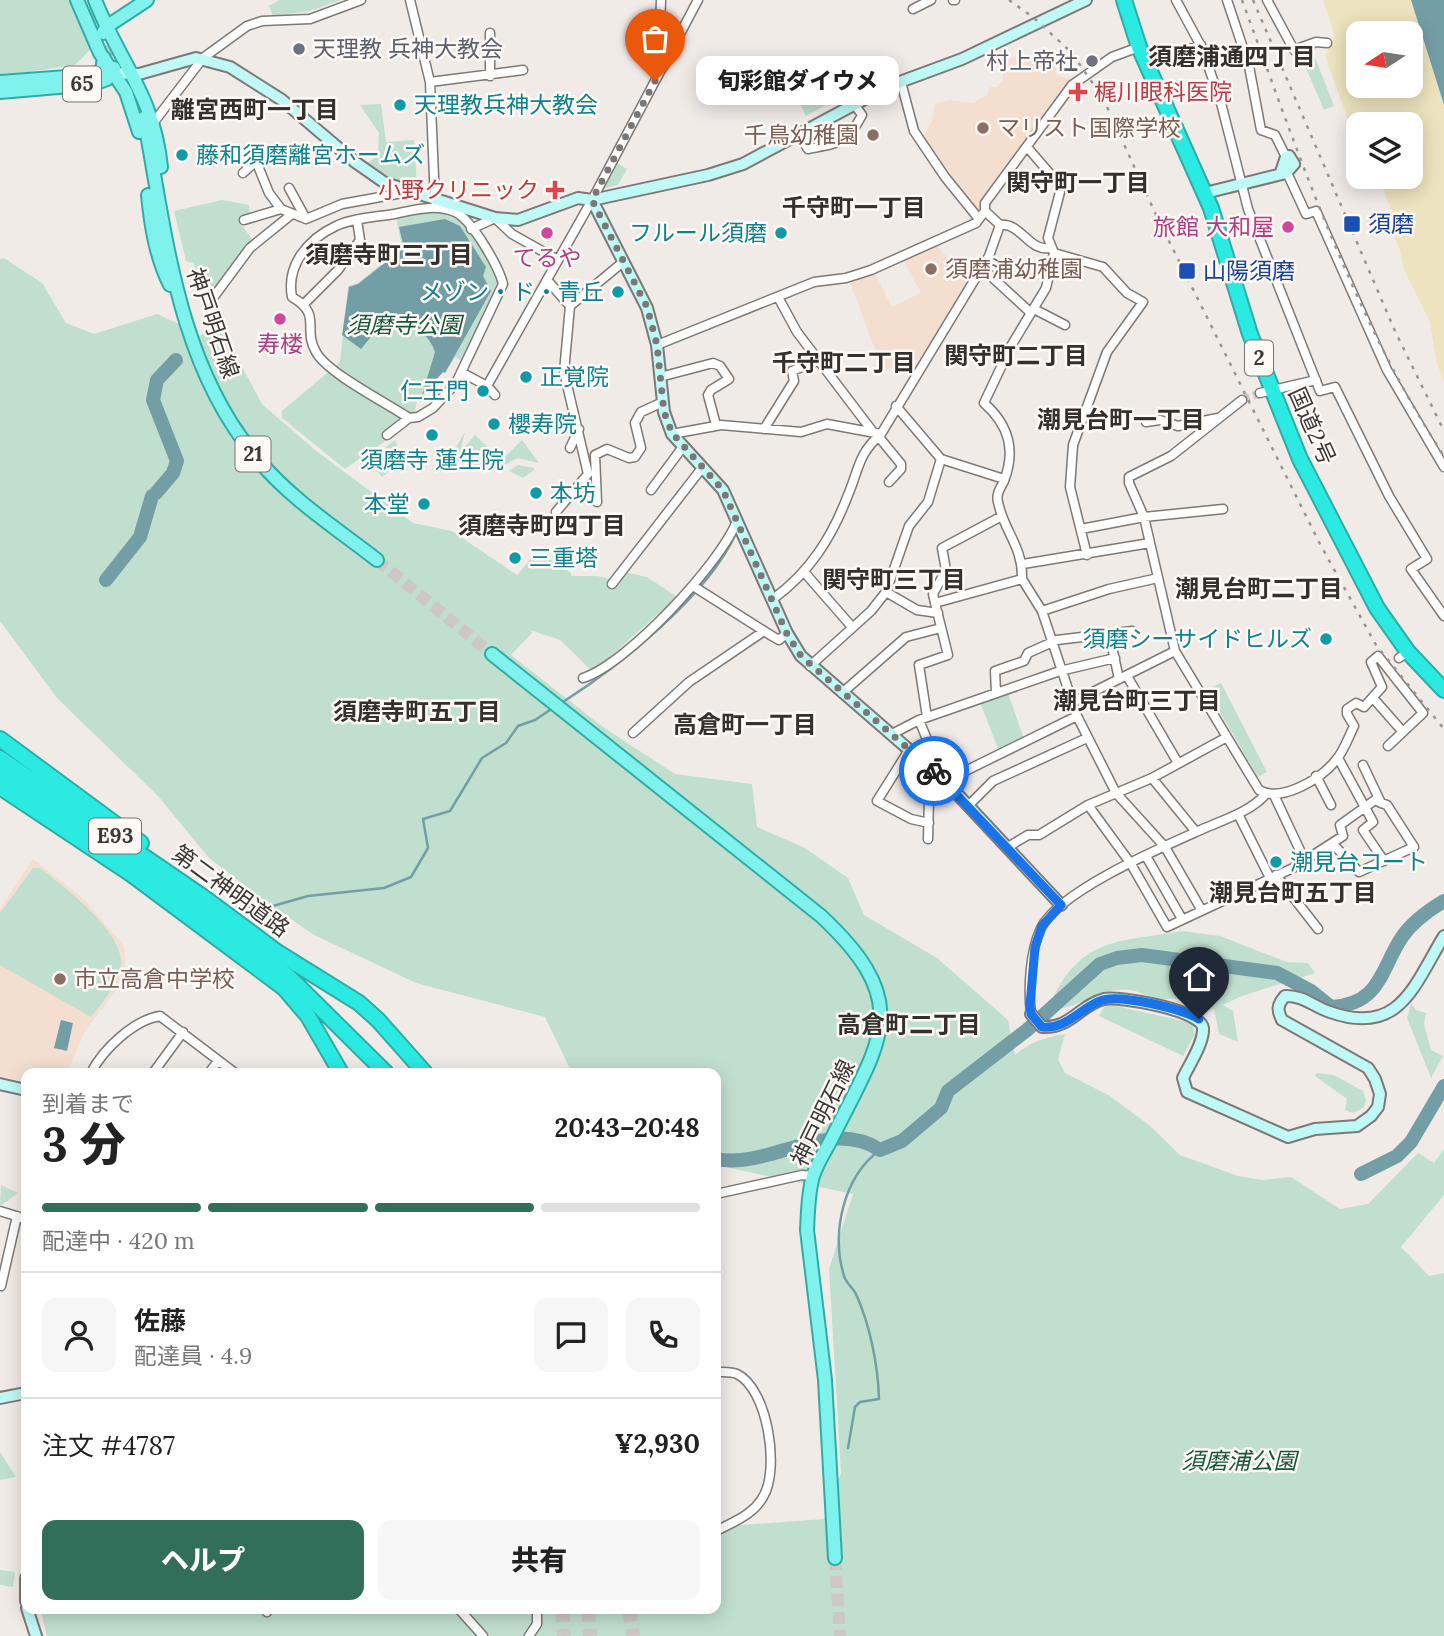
<!DOCTYPE html>
<html lang="ja">
<meta charset="utf-8">
<style>
body{margin:0;font-family:Lora,"Noto Sans JP",serif;background:#f6f6f6;color:#222;height:100vh;display:flex;flex-direction:column;font-size:26px;white-space:nowrap}
*{box-sizing:border-box;margin:0}
p{font-size:23px;color:#767676}
.icon{flex:none;width:38px;height:38px;fill:none;stroke:currentColor;stroke-width:2;stroke-linecap:round;stroke-linejoin:round}
.map{position:relative;flex:1;overflow:hidden}
.sheet{position:absolute;left:21px;top:1068px;width:700px;height:546px;display:flex;flex-direction:column;background:#fff;border-radius:14px;box-shadow:0 4px 18px #0003}
.sheet>*{flex:none}
.needle{width:46px;rotate:258deg}
.tools{position:absolute;left:1346px;top:21px;display:grid;gap:14px}
.tools a{display:grid;place-items:center;width:77px;height:77px;border-radius:14px;background:#fff;box-shadow:0 4px 18px #0003;font-size:35px}
.pin{position:absolute;display:grid;place-items:center;width:60px;height:60px;color:#fff;margin:-72px -30px;border-radius:50% 50% 50% 0;rotate:-45deg;box-shadow:0 0 7px #0007}
.pin .icon{rotate:45deg}
.courier{position:absolute;display:grid;place-items:center;width:70px;height:70px;margin:-35px;border:5px solid #1a73e8;border-radius:50%;background:#fff;color:#222;box-shadow:0 2px 9px #0007}
.bubble{position:absolute;height:49px;border-radius:14px;background:#fff;box-shadow:0 4px 18px #0003;font-size:23px;font-weight:800;line-height:49px;text-align:center}
.head em{font-style:normal;font-weight:800}
.head div{display:flex;flex-direction:column-reverse}
.head{display:flex;align-items:center;justify-content:space-between;height:119px;padding:0 21px}
h1{font-size:46px;font-weight:800;line-height:52px}
.bar{display:grid;grid-template-columns:repeat(4,1fr);gap:10px 7px;align-content:center;height:84px;padding:0 21px}
.bar i{height:9px;border-radius:5px;background:#e0e0e0}
.bar .selected{background:#316f5b}
.bar p{grid-column:span 4}
.line{display:flex;align-items:center;gap:18px;padding:0 21px;border-top:2px solid #e0e0e0}
.line div{flex:1}
.round{display:grid;place-items:center;flex:none;width:74px;height:74px;border-radius:14px;background:#f6f6f6}
.cta{display:flex;gap:14px;margin-top:auto;padding:14px 21px}
.cta a{flex:1;height:80px;border-radius:14px;background:#316f5b;color:#fff;font-size:28px;font-weight:800;line-height:80px;text-align:center}
.cta a+a{background:#f6f6f6;color:#222}
.map>svg:first-child{display:block}
</style>
<div class="map">
<svg width="1444" height="1636" viewBox="0 0 1444 1636">
<rect width="100%" height="100%" fill="#f1ebe8"/>
<!-- education -->
<path fill="#f4ded0" d="M1003 57 1056 59V75L1072 79 977 214 946 176 923 138 933 118 935 104 949 100 973 103 987 95 990 87H997L1003 80Z
M937 245 968 286 922 358 883 371 849 280 874 271 892 307 921 293 902 258Z
M33 859 85 900 124 946 125 968 116 990 85 1031 67 1073H26V1081L0 1076V909Z"/>
<!-- green -->
<path fill="#c1dfcf" d="M0 0H72L91 49 75 65 0 76Z
M279 0H341L310 11 273 16 269 6Z
M1311 47 1334 106 1324 110 1299 52Z
M818 85 828 104 806 116 796 96Z
M381 104 386 142 414 140 417 186 390 179 368 163 378 155 379 133 360 105Z
M613 161 627 169 618 185 598 190Z
M222 200 249 205 250 217 239 221 252 239 208 298 193 263 186 261 174 211Z
M436 210 464 223 496 270 499 285 462 361 455 357 445 373 443 372 416 404 414 421 345 469 282 418V411L340 362 348 286 358 283 402 247 396 216Z
M4 258 42 283 66 323 94 334 157 314 179 324 186 342 220 326 262 404 315 450 413 523 452 531 517 575 537 551 571 573V576H597L616 580 623 572 647 577 677 597 593 672 560 640 530 630 532 633 511 655 603 727 675 774 752 784 757 827 805 848 848 878 864 915 937 958 1008 1020 1015 1055C1030 1042 1046 1037 1065 1034L1058 1059 1065 1073 1110 1096 1149 1125 1180 1155 1238 1176 1262 1180 1291 1177 1340 1209 1368 1204 1418 1153 1434 1163 1444 1149V1195L1401 1247 1429 1276 1444 1273V1636H47L40 1608H716V1521L741 1525 824 1519 841 1473 829 1269 853 1194 716 1165V1073H572L545 1017 416 983 314 935 266 902 209 858 158 796 57 698 0 621V259Z
M465 432 460 451 462 460 456 462 450 457Z
M475 435 497 456 486 467 484 464 473 467 464 457V448Z
M395 440 402 461 382 477 369 461Z
M522 440 539 463 517 458 505 465 502 460Z
M518 465 534 468V470L523 478 509 471Z
M1221 683 1267 772 1258 777 1207 690Z
M1008 693 1024 739 999 751 980 702Z
M33 868H40C64 887 131 936 120 971 115 989 102 1003 91 1017L0 965V913Z
M1182 931 1220 936 1287 962 1308 963 1315 973 1242 996 1223 1005 1233 1011 1238 1042 1219 1034 1214 1009C1199 1013 1193 1001 1179 999 1171 998 1164 1000 1157 999 1148 997 1139 991 1130 990 1102 987 1084 1006 1057 1009L1052 1000C1082 936 1121 942 1182 931Z
M1411 1003 1416 1010 1426 1013 1424 1024 1431 1050 1443 1056 1431 1078 1407 1018Z
M1111 1005 1192 1023 1195 1034 1183 1056 1099 1016 1104 1007Z
M1317 1073 1334 1075 1363 1091 1366 1101 1363 1108 1353 1113 1345 1110 1347 1099 1315 1076Z
M1 1185 18 1193 2 1205 0 1204Z
M0 1452 16 1477 0 1480Z
M0 1570 15 1572 13 1587 0 1585Z"/>
<!-- sand -->
<path fill="#ede3be" fill-rule="evenodd" d="M1323 0H1411L1444 105V382L1436 360 1430 322 1403 268 1400 250 1387 217 1393 214 1378 177H1410V124H1358V137L1353 133 1325 56 1335 36ZM1358 33H1410V86H1358Z"/>
<!-- water -->
<path fill="#749ea6" d="M1411 0H1444V105Z
M445 219 460 226 486 267 483 276 491 291 445 373 443 372 422 395 435 352C431 336 405 313 389 315L361 349 342 335 349 287 358 284 404 248 399 227Z
M61 1020 73 1023 67 1051 54 1048Z"/>
<g fill="none" stroke-linecap="round" stroke-linejoin="round">
<!-- stream -->
<path stroke="#749ea6" stroke-width="2.5" d="M563 702C619 666 709 595 736 533
M237 906 266 908 308 896 384 888 411 877 428 848 423 819 450 811 482 758 506 743 518 726 535 720 550 710
M848 1448 855 1407 860 1402 879 1399C878 1365 870 1325 856 1294 853 1288 846 1283 844 1276 831 1233 843 1177 880 1150"/>
<!-- river -->
<path stroke="#749ea6" stroke-width="14" d="M156 493 173 473 177 461 153 400 157 380 176 360
M106 580 140 537 152 496
M716 1159C770 1170 828 1116 880 1150L902 1141 941 1108 948 1091 1027 1030 1100 964 1117 958 1142 955 1277 973 1311 991 1331 1007C1381 1005 1381 968 1402 937 1412 922 1429 910 1444 901
M1361 1174 1397 1156 1411 1142 1444 1086"/>
<!-- street-tunnel -->
<path stroke="#cdc7c5" stroke-width="8" stroke-dasharray="8 4" stroke-linecap="butt" d="M1242 400 1260 393"/>
<!-- primary-tunnel -->
<path stroke="#cdc7c5" stroke-width="12" stroke-dasharray="12 6" stroke-linecap="butt" d="M90 13 144 118
M377 560 492 654
M835 1558 840 1636"/>
<!-- highway-tunnel -->
<path stroke="#cdc7c5" stroke-width="14" stroke-dasharray="14 7" stroke-linecap="butt" d="M562 1608 564 1636
M588 1608 590 1636
M629 1608 633 1636"/>
<!-- street casing -->
<g stroke="#7e7876" stroke-width="11">
<path id="street" d="M410 0 430 82 435 201
M661 0 659 52 664 66
M953 0H955
M1176 0 1202 48 1221 103 1248 209 1320 391 1335 387 1389 496 1427 559 1411 569 1444 616
M1227 0 1249 66 1261 130 1275 135 1286 157
M1267 0 1294 50 1316 42 1327 43
M913 9 931 0
M1147 65 1201 45
M490 76V33
M430 82 523 70
M901 82 914 131 945 177 979 219
M154 122 203 58 247 26 262 21 310 19 361 0
M799 135 808 149C839 143 847 144 862 115L854 104
M243 173 256 161 269 193 281 209
M1289 177 1306 214 1316 211 1387 370 1444 467
M289 188 306 219
M985 211 1000 225C1021 222 1028 252 1051 248
M244 220 281 209 306 219 342 204 408 192
M471 229 495 218 512 234 558 260
M1054 253 1103 267 1127 293 1143 302 1107 352 1073 445 1070 487 1087 555
M982 268 1031 313
M547 280 570 306 564 372 588 474 556 512
M778 297 797 332 873 432
M210 302 250 248 292 214
M304 304 338 270 360 240 357 220
M570 306 623 262
M1034 309 1065 325
M657 345 814 282 846 278 871 270 976 223 985 211V203L1072 85 1112 57 1139 47
M461 372 487 386 495 395
M660 377 713 363 720 366 729 379 711 390 708 395 716 425
M487 386 592 200 698 0
M1260 393 1316 380
M1242 400 1171 456 1129 477V483L1144 517 1175 651 1259 790C1281 803 1321 779 1336 760 1344 751 1349 736 1354 726L1347 714V709L1356 703 1364 707 1382 687 1371 662 1378 656 1423 713 1388 746
M896 406 941 459 1004 479
M1146 422 1160 420 1178 426 1218 418
M764 429 794 381 792 371 820 360
M672 434 721 425 801 432 827 424 881 434
M387 435 409 418 418 417 433 408 456 383 503 284C499 267 473 222 457 213 437 203 414 210 394 214 376 217 353 218 336 226 308 239 286 265 292 297 323 315 302 328 316 352 327 373 387 403 409 418
M878 436 901 464V469L889 482
M570 448 579 429
M651 490 682 448
M597 502 595 455 607 449 629 458 635 457 641 448 635 423 641 412 663 402
M1081 529 1144 517 1223 509
M1023 564 1150 543
M805 573 852 627
M1022 579C1023 546 1004 532 998 502 996 494 1000 489 1004 481 1016 450 1009 425 984 403L1011 346 1046 288 1054 253 1048 238 1060 192 1058 183 1027 147
M1022 579 1042 611 1077 716 1116 793 1165 847 1201 909
M612 584 702 468
M693 586 772 636 779 640 787 633
M886 592 917 610 938 613
M773 599C810 572 832 537 848 495 859 469 858 454 881 434L989 256 1000 225
M935 603 933 594 946 570 942 548 1002 516
M1042 611 1109 589 1158 578
M1109 633 1119 679
M1399 658 1408 652
M810 666 871 611 886 592 909 526 928 502 941 459
M1127 676 1178 763
M583 678C627 664 720 564 737 521
M842 693 906 637 941 628
M996 693 995 671 1024 661 1028 653 1057 640 1132 631
M1373 698 1403 732
M1071 703 1175 651
M927 717 919 665 948 655 935 603 1022 579
M919 720 943 778
M633 733 689 682 764 631
M892 734 919 720 1060 671 1115 658
M909 750 877 801 911 819 929 823
M1338 758 1373 822 1363 830 1384 861
M1316 776 1331 805
M1152 778 1196 832
M1274 795 1304 859
M969 805 993 781 1087 738
M1088 805 1131 864 1167 927 1293 868 1343 836 1340 825 1375 800 1381 803
M1238 814 1270 878
M928 839 929 799 945 781 1077 716
M1333 844 1359 872 1414 847 1387 805 1381 803 1363 765
M1008 847 1028 835H1039L1088 805 1152 778 1227 737
M1146 856 1182 919
M1276 875 1318 929
M1031 1014C1028 989 1030 951 1041 928 1060 890 1165 846 1205 828 1226 819 1251 811 1266 794
M91 1073C103 1049 134 1020 160 1016L235 1073
M153 1073 183 1032
M209 1073 218 1061
M716 1194 802 1175 813 1176
M0 1211 26 1219
M1 1286 17 1216
M716 1372C722 1372 731 1371 737 1374 768 1389 780 1470 763 1497 753 1515 733 1522 716 1531
M458 1608 483 1636
M267 1612 269 1608
M529 1636 537 1624V1608"/>
</g>
<!-- secondary casing -->
<g stroke="#7e7876" stroke-width="14">
<path id="secondary" d="M109 73 139 74 196 58 230 67 282 100 355 162 385 183 495 218 518 220 578 198 592 200 708 175 743 164 889 86 962 59 1086 0
M1205 193 1286 173 1294 164 1289 156 1286 157 1281 172
M592 200 647 308 657 345 664 412 672 434 723 490 787 633 801 656 945 781 1061 905
M1031 1014 1042 1027C1070 1029 1080 1005 1104 999 1121 996 1201 1010 1203 1028 1204 1043 1189 1065 1183 1078L1187 1092 1288 1137 1315 1129 1357 1126 1371 1116 1378 1107 1380 1094 1375 1079 1368 1068 1282 1020C1277 1010 1277 1005 1285 996 1303 995 1314 1007 1330 1012 1400 1037 1414 985 1444 936
M0 1084 26 1090
M0 1398 26 1393
M26 1578V1601
M27 1608 36 1636"/>
</g>
<!-- primary casing -->
<g stroke="#30aca6" stroke-width="16">
<path id="primary" d="M77 0 100 53 126 92 139 132
M95 0C120 63 154 96 161 167
M103 33 106 27 147 0
M0 82 93 75 102 70 104 58
M0 92 93 84 107 79 114 68
M144 118C166 234 177 363 256 457 289 498 336 528 377 560
M148 195C151 226 156 257 170 285
M492 654 821 916C915 1004 881 1039 832 1138 826 1150 817 1163 813 1176 808 1193 808 1212 807 1230L825 1380 835 1558"/>
</g>
<!-- highway casing -->
<g stroke="#30aca6" stroke-width="18">
<path id="highway" d="M1124 0 1139 47 1211 208 1250 334 1300 459 1377 608 1408 652 1444 690
M0 739 141 843
M0 758 206 899 277 952 359 1003 378 1020 425 1073
M0 772 104 840 289 977 386 1073
M0 787 131 874 284 988 308 1016 341 1073"/>
</g>
<!-- street -->
<use href="#street" stroke="#fff" stroke-width="8"/>
<!-- secondary -->
<use href="#secondary" stroke="#bff9f6" stroke-width="10"/>
<!-- primary -->
<use href="#primary" stroke="#7ff2ee" stroke-width="12"/>
<!-- highway -->
<use href="#highway" stroke="#2aeae2" stroke-width="14"/>
<!-- rail -->
<path stroke="#999593" stroke-width="2.5" stroke-dasharray="3.5 7" stroke-linecap="butt" d="M1009 0 1034 18 1071 52 1103 98 1157 217 1320 544 1376 645 1444 729
M1242 0C1299 155 1353 317 1444 456
M1253 0 1395 331 1444 431"/>
</g>
<g fill="none" stroke-linecap="round" stroke-linejoin="round">
<!-- done -->
<path stroke="#7b7776" stroke-width="7" stroke-dasharray="0 12.6" d="M655 81 592 200 647 307 657 345 664 412 672 433 723 490 787 634 801 656 934 771"/>
<!-- route -->
<path stroke="#1a73e8" stroke-width="9" d="M934 771 1061 905 1042 926 1035 947 1030 1005 1031 1014 1042 1027C1067 1029 1078 1010 1100 1001 1118 993 1182 1009 1199 1019"/>
</g>
<!-- markers -->
<g fill="#6b7280" stroke="#fff9f6" stroke-width="2.5">
<circle cx="299" cy="49" r="7"/>
<circle cx="1092" cy="61" r="7"/>
</g>
<g fill="#e0444e" stroke="#fff9f6" stroke-width="2.5">
<path d="M1074.5 81.5h7v7h7v7h-7v7h-7v-7h-7v-7h7z"/>
<path d="M551.5 179.5h7v7h7v7h-7v7h-7v-7h-7v-7h7z"/>
</g>
<g fill="#0f9aa8" stroke="#fff9f6" stroke-width="2.5">
<circle cx="400" cy="105" r="7"/>
<circle cx="182" cy="155" r="7"/>
<circle cx="781" cy="233" r="7"/>
<circle cx="618" cy="292" r="7"/>
<circle cx="526" cy="377" r="7"/>
<circle cx="483" cy="391" r="7"/>
<circle cx="494" cy="424" r="7"/>
<circle cx="432" cy="435" r="7"/>
<circle cx="536" cy="493" r="7"/>
<circle cx="424" cy="504" r="7"/>
<circle cx="515" cy="558" r="7"/>
<circle cx="1326" cy="639" r="7"/>
<circle cx="1276" cy="862" r="7"/>
</g>
<g fill="#8d6e63" stroke="#fff9f6" stroke-width="2.5">
<circle cx="983" cy="128" r="7"/>
<circle cx="873" cy="135" r="7"/>
<circle cx="931" cy="269" r="7"/>
<circle cx="60" cy="979" r="7"/>
</g>
<g fill="#1a4fb4" stroke="#fff9f6" stroke-width="2.5">
<rect x="1343" y="215" width="18" height="18" rx="3.5"/>
<rect x="1178" y="262" width="18" height="18" rx="3.5"/>
</g>
<g fill="#d1479c" stroke="#fff9f6" stroke-width="2.5">
<circle cx="1288" cy="227" r="7"/>
<circle cx="547" cy="233" r="7"/>
<circle cx="280" cy="319" r="7"/>
</g>
<g text-anchor="middle" stroke-width="5" stroke-linejoin="round" paint-order="stroke">
<!-- shield labels -->
<g fill="#fff9f6" stroke="#767371" stroke-width="2">
<rect x="63" y="66.5" width="38" height="35" rx="5"/>
<rect x="1245" y="340.5" width="28" height="35" rx="5"/>
<rect x="235.5" y="436.5" width="35" height="35" rx="5"/>
<rect x="89" y="818.5" width="52" height="35" rx="5"/>
</g>
<g font-size="21" font-weight="bold" fill="#3c3938">
<text x="82" y="91">65</text>
<text x="1259" y="365">2</text>
<text x="253" y="461">21</text>
<text x="115" y="843">E93</text>
</g>
<!-- worship labels -->
<g font-size="23" fill="#5b616d" stroke="#fff9f6" text-anchor="start">
<text x="313" y="57">天理教 兵神大教会</text>
<text x="1078" y="69" text-anchor="end">村上帝社</text>
</g>
<!-- health labels -->
<g font-size="23" fill="#be3a42" stroke="#fff9f6" text-anchor="start">
<text x="1094" y="100">梶川眼科医院</text>
<text x="539" y="198" text-anchor="end">小野クリニック</text>
</g>
<!-- culture labels -->
<g font-size="23" fill="#0d838f" stroke="#fff9f6" text-anchor="start">
<text x="414" y="113">天理教兵神大教会</text>
<text x="196" y="163">藤和須磨離宮ホームズ</text>
<text x="767" y="241" text-anchor="end">フルール須磨</text>
<text x="604" y="300" text-anchor="end">メゾン・ド・青丘</text>
<text x="540" y="385">正覚院</text>
<text x="469" y="399" text-anchor="end">仁王門</text>
<text x="508" y="432">櫻寿院</text>
<text x="432" y="468" text-anchor="middle">須磨寺 蓮生院</text>
<text x="550" y="501">本坊</text>
<text x="410" y="512" text-anchor="end">本堂</text>
<text x="529" y="566">三重塔</text>
<text x="1312" y="647" text-anchor="end">須磨シーサイドヒルズ</text>
<text x="1290" y="870">潮見台コート</text>
</g>
<!-- education labels -->
<g font-size="23" fill="#785e54" stroke="#fff9f6" text-anchor="start">
<text x="997" y="136">マリスト国際学校</text>
<text x="859" y="143" text-anchor="end">千鳥幼稚園</text>
<text x="945" y="277">須磨浦幼稚園</text>
<text x="74" y="987">市立高倉中学校</text>
</g>
<!-- transit labels -->
<g font-size="23" fill="#164399" stroke="#fff9f6" text-anchor="start">
<text x="1368" y="232">須磨</text>
<text x="1203" y="279">山陽須磨</text>
</g>
<!-- hotel labels -->
<g font-size="23" fill="#b23c85" stroke="#fff9f6">
<text x="1274" y="235" text-anchor="end">旅館 大和屋</text>
<text x="547" y="266">てるや</text>
<text x="280" y="352">寿楼</text>
</g>
<!-- street labels -->
<g font-size="23" fill="#3c3938" stroke="#fff9f6">
<text transform="translate(213 323) rotate(71)" y="8">神戸明石線</text>
<text transform="translate(1312 426) rotate(66)" y="8">国道2号</text>
<text transform="translate(231 891) rotate(36)" y="8">第二神明道路</text>
<text transform="translate(823 1113) rotate(-64)" y="8">神戸明石線</text>
</g>
<!-- park labels -->
<g font-size="23" font-style="italic" fill="#15563d" stroke="#fff9f6">
<text x="404" y="333">須磨寺公園</text>
<text x="1239" y="1469">須磨浦公園</text>
</g>
<!-- neighbourhood labels -->
<g font-size="24" font-weight="bold" fill="#34302d" stroke="#fff9f6">
<text x="1232" y="65">須磨浦通四丁目</text>
<text x="255" y="118">離宮西町一丁目</text>
<text x="1078" y="191">関守町一丁目</text>
<text x="854" y="216">千守町一丁目</text>
<text x="389" y="263">須磨寺町三丁目</text>
<text x="1016" y="364">関守町二丁目</text>
<text x="844" y="371">千守町二丁目</text>
<text x="1121" y="428">潮見台町一丁目</text>
<text x="542" y="534">須磨寺町四丁目</text>
<text x="894" y="588">関守町三丁目</text>
<text x="1259" y="597">潮見台町二丁目</text>
<text x="1137" y="709">潮見台町三丁目</text>
<text x="417" y="720">須磨寺町五丁目</text>
<text x="745" y="733">高倉町一丁目</text>
<text x="1293" y="901">潮見台町五丁目</text>
<text x="909" y="1033">高倉町二丁目</text>
</g>
</g>
</svg>
<div class="tools">
<a><svg class="needle" viewBox="-14 -14 28 28"><path d="M0-13l5 13h-10z" fill="#e53935"/><path d="M0 13l5-13h-10z" fill="#767676"/></svg></a>
<a><svg class="icon" aria-label="layers" viewBox="0 0 24 24"><path d="M12 4l9 5-9 5-9-5zM3 14l9 5 9-5"/></svg></a>
</div>
<div class="pin" style="left:655px;top:81px;background:#ea580c"><svg class="icon" aria-label="bag" viewBox="0 0 24 24"><path d="M5 8h14l-1 12H6zM9 8a3 3 0 0 1 6 0"/></svg></div>
<div class="pin" style="left:1199px;top:1019px;background:#1f2937"><svg class="icon" aria-label="home" viewBox="0 0 24 24"><path d="M3 11l9-7 9 7M6 9v11h12V9"/></svg></div>
<div class="courier" style="left:934px;top:771px"><svg class="icon" aria-label="bike" viewBox="0 0 24 24"><circle cx="6" cy="16" r="4"/><circle cx="18" cy="16" r="4"/><path d="M6 16l4-8h5l3 8M10 8l3 8H6M13 5h3"/></svg></div>
<div class="bubble" style="left:696px;top:56px;width:203px">旬彩館ダイウメ</div>
<section class="sheet">
<div class="head"><div><h1>3 分</h1><p>到着まで</p></div><em>20:43–20:48</em></div>
<div class="bar"><i class="selected"></i><i class="selected"></i><i class="selected"></i><i></i><p>配達中 · 420 m</p></div>
<div class="line" style="height:126px"><a class="round"><svg class="icon" aria-label="person" viewBox="0 0 24 24"><circle cx="12" cy="8" r="4"/><path d="M4 21q1-7 8-7t8 7"/></svg></a><div><b>佐藤</b><p>配達員 · 4.9</p></div><a class="round"><svg class="icon" aria-label="chat" viewBox="0 0 24 24"><path d="M4 5h16v11H9l-5 4z"/></svg></a><a class="round"><svg class="icon" aria-label="phone" viewBox="0 0 24 24"><path d="M5 4h4l2 5-3 2q2 4 5 5l2-3 5 2v4C11 20 4 13 5 4z"/></svg></a></div>
<div class="line" style="height:91px"><div>注文 #4787</div><b>¥2,930</b></div>
<div class="cta"><a>ヘルプ</a><a>共有</a></div>
</section>
</div>
